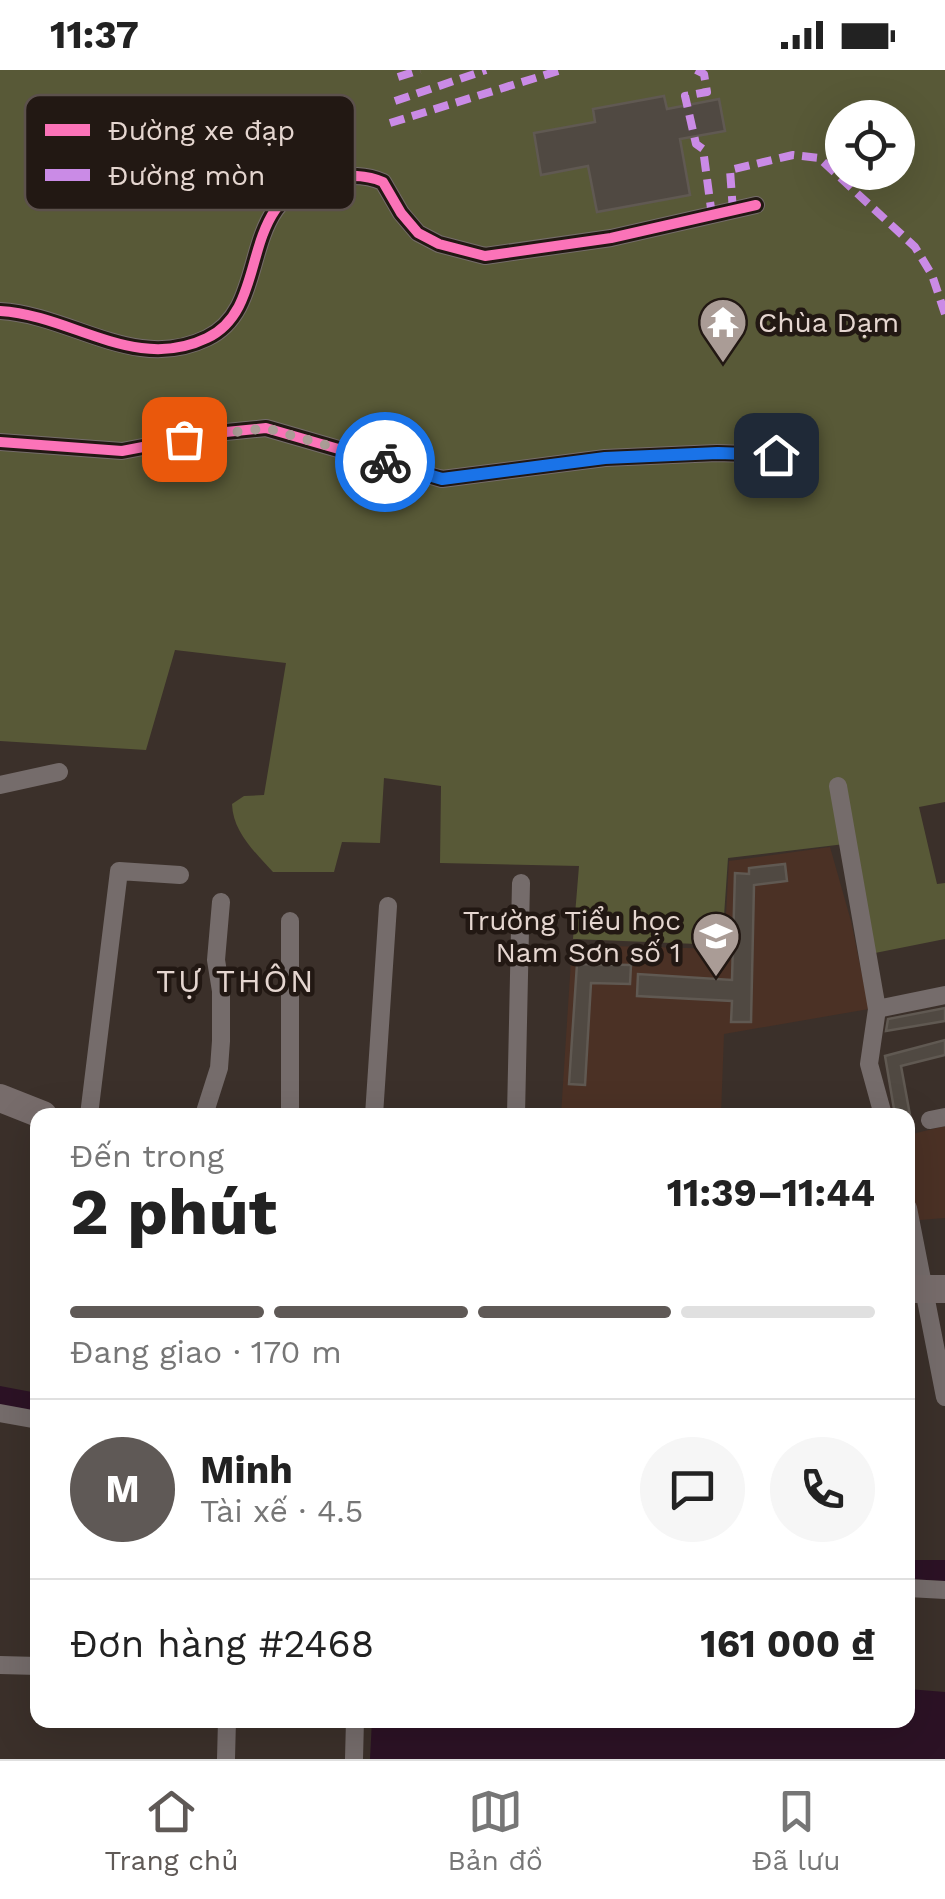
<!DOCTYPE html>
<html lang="vi">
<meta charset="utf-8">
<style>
body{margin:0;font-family:"Work Sans",sans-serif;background:#f6f6f6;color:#222;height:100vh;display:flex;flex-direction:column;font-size:38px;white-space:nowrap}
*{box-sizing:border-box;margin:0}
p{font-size:32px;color:#767676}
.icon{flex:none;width:55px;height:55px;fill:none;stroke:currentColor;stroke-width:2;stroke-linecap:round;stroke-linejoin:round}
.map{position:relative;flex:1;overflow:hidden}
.drawer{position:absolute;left:30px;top:1038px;width:885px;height:620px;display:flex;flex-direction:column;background:#fff;border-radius:20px;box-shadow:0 10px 40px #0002}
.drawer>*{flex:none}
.tools{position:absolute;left:825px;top:30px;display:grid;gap:20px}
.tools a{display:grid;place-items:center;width:90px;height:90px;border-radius:50%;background:#fff;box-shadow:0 10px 40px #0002;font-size:50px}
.pin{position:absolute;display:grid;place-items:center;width:85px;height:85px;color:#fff;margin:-42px;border-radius:20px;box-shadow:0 5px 15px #0006}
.courier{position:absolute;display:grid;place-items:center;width:100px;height:100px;margin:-50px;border:8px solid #1a73e8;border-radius:50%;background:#fff;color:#222;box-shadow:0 2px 12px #0007}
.overview em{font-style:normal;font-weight:700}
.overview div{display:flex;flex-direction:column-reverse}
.overview{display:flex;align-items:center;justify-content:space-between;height:170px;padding:0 40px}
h1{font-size:65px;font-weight:700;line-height:75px}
.bar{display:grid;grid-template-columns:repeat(4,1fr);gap:15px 10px;align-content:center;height:120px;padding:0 40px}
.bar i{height:12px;border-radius:8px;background:#e0e0e0}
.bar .selected{background:#5f5956}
.bar p{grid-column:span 4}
.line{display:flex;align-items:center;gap:25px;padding:0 40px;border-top:2px solid #e0e0e0}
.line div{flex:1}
.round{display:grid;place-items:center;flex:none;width:105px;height:105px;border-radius:52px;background:#f6f6f6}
.status{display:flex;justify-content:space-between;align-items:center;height:70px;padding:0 50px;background:#fff;direction:ltr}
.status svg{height:28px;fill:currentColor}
.tab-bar{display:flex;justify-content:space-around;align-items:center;height:140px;border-top:2px solid #e0e0e0;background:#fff;font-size:28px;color:#767676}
.tab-bar a{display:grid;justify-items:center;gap:5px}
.tab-bar .selected{color:#5f5956}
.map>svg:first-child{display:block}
</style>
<div class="status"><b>11:37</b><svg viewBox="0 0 49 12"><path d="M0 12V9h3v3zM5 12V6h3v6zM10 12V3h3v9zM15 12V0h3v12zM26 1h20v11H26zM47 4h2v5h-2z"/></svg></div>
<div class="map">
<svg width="945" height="1689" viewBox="0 0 945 1689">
<rect width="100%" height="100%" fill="#3b302a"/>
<!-- built -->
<path fill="#4b3125" d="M830 777 851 851 869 939 724 964 721 1045H561L572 875 724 879 729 791Z
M945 1056V1148L908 1151V1065Z"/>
<!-- forest -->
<path fill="#585937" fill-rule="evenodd" d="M0 0H945V732L919 737 937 814 945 813V869L875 883 853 773 728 788 722 875 573 869 579 796 440 793 441 716 384 708 380 773 342 772 334 802H273C254 781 233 762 232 734L244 726 264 725 286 593 175 580 146 680 0 671ZM842 48H898V102H842Z"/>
<!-- water -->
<path fill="#2c1225" d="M0 1316 37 1323V1344L0 1337Z
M908 1490H945V1511L908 1509Z
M908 1619 945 1622V1689H370L372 1650H908Z"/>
<!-- building -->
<path fill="#504942" stroke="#605952" stroke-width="2.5" d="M664 26 667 39 719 29 725 61 680 69 690 125 597 142 588 96 541 105 534 63 595 52 593 39Z
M785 794 787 811 754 815 751 952H731L732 931 637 926 638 904 732 910 735 803 749 804V798Z
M577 894 631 895 630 914 591 913 585 1015 569 1014Z
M945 938V951L886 961 888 949Z
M945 970V985L901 996 910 1045H895L885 986Z"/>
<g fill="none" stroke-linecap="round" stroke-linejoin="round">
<!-- minor -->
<path stroke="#756c6b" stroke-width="18" d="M0 241C72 245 135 303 207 268 275 236 232 123 330 108 348 105 366 104 383 112L401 143 418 163 439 174 485 186 611 168 756 135
M0 372 122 381 216 363 266 358 442 409 605 388 717 383 776 385
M0 715 59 702
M838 716 877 939 869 994 883 1045
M877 939 945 925
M89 1045 119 801 180 805
M204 1045 219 998 221 971V921L216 890 221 832
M290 1045V851
M374 1045 388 836
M516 1045 521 813
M930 1050 945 1047
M908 1138 945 1327
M0 1343 38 1350
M908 1518 945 1520
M0 1595 38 1596
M226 1689 227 1650
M354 1689 355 1650"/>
<!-- primary -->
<path stroke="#776c6b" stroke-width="28" d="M0 1028 43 1045
M908 1219H945"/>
<!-- quiet -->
<path stroke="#ca8be6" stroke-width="8" stroke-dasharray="15 8" stroke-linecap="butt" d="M696 0 704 4 707 22 685 26 696 74 703 79 712 146
M398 7 420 0
M395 31 486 0
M390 53 561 0
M733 141 730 100 793 85 819 88 915 177 932 205 945 244"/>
<!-- cycleway casing -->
<g stroke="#221813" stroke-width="16">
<path id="cycleway" d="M0 241C72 245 135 303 207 268 275 236 232 123 330 108 348 105 366 104 383 112L401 143 418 163 439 174 485 186 611 168 756 135
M0 372 122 381 216 363 266 358 442 409 605 388 717 383 776 385"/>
</g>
<!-- cycleway -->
<use href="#cycleway" stroke="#fb73b8" stroke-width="10"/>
</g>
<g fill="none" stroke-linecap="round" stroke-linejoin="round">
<!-- done -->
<path stroke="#aa9c96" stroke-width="10" stroke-dasharray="0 18" d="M184 369 266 358 385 392"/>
<!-- route -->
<path stroke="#1a73e8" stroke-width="12" d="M385 392 442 409 605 388 718 383 776 385"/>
</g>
<!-- icons -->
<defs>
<g id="temple-pin" transform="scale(2.5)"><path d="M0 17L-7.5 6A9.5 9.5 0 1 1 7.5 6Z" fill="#aa9c96" stroke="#221813"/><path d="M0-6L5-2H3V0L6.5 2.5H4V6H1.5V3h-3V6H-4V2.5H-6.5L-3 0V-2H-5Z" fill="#fff"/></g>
<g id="school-pin" transform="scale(2.5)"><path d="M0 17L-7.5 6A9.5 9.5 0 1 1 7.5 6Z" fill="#aa9c96" stroke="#221813"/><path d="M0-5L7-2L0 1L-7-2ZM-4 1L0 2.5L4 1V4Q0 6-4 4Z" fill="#fff"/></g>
</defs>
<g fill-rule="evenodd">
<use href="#temple-pin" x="723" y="252"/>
<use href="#school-pin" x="716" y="866"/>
</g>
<g text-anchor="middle" stroke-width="9" stroke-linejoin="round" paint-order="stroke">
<!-- poi labels -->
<g font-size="28" fill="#e5d6d0" stroke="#221813" text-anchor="start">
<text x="758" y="262">Chùa Dạm</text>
<text x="681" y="860" text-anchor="end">Trường Tiểu học<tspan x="681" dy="32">Nam Sơn số 1</tspan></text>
</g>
<!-- quarter labels -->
<g font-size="32" letter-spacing="2.5" fill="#e5d6d0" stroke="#221813">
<text x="236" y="922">TỰ THÔN</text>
</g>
</g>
<!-- legend -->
<rect x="25" y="25" width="330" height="115" rx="15" fill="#221813" stroke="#5c514c" stroke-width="2.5"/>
<rect x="45" y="54" width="45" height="12" fill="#fb73b8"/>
<rect x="45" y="99" width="45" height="12" fill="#ca8be6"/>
<g font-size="28" fill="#e5d6d0">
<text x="108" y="70">Đường xe đạp</text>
<text x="108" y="115">Đường mòn</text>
</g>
</svg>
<div class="tools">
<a><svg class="icon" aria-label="locate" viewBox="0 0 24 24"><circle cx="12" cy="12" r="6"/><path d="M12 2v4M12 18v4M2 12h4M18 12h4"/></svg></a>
</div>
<div class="pin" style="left:184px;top:369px;background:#ea580c"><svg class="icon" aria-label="bag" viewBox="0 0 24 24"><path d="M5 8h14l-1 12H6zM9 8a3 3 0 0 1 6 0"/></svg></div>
<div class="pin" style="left:776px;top:385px;background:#1f2937"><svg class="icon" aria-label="home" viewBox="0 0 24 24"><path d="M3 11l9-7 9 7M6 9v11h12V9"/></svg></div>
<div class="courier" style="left:385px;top:392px"><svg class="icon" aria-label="bike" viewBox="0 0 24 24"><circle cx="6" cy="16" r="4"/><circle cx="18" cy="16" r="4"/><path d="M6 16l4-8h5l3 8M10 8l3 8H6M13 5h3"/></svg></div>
<section class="drawer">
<div class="overview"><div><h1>2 phút</h1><p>Đến trong</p></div><em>11:39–11:44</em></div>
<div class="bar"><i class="selected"></i><i class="selected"></i><i class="selected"></i><i></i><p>Đang giao · 170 m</p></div>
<div class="line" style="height:180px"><b class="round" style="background:#5f5956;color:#fff">M</b><div><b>Minh</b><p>Tài xế · 4.5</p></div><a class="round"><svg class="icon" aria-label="chat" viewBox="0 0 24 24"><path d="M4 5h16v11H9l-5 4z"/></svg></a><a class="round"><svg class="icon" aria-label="phone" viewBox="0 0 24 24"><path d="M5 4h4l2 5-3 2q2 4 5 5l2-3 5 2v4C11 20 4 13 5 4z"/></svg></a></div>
<div class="line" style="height:130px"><div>Đơn hàng #2468</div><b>161 000 ₫</b></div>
</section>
</div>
<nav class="tab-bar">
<a class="selected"><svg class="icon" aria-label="home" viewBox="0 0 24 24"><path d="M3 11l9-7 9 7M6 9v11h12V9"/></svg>Trang chủ</a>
<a><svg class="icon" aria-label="map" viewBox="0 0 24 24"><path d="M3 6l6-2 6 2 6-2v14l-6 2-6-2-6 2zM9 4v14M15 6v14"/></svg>Bản đồ</a>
<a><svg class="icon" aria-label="saved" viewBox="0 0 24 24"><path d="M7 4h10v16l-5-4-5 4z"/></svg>Đã lưu</a>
</nav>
